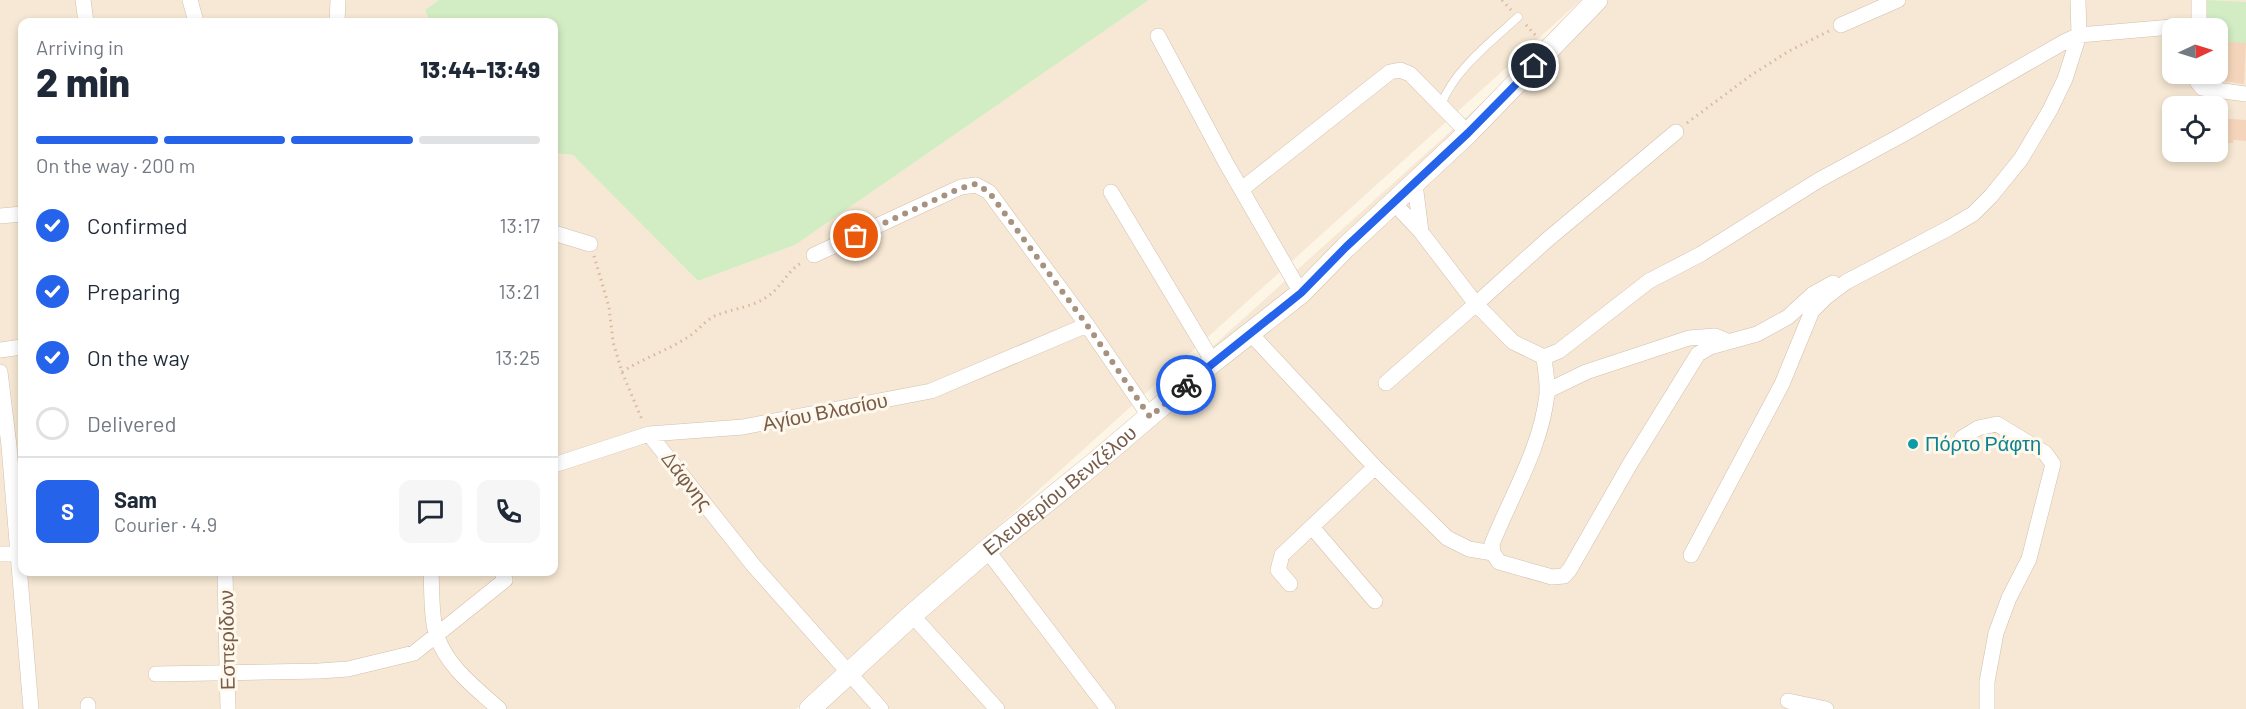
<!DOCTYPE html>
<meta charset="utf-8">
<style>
body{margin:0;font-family:Barlow,sans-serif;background:#f6f6f7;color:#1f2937;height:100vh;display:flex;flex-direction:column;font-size:22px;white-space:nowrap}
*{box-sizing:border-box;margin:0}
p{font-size:20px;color:#747a83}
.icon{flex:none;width:33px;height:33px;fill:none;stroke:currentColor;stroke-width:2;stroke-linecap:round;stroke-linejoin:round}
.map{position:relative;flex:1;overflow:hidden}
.side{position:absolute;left:18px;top:18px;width:540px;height:558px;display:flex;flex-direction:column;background:#fff;border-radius:12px;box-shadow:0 3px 9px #0003}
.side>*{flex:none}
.needle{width:39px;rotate:86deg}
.fabs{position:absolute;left:2162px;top:18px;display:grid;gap:12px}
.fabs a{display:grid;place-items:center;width:66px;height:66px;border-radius:12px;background:#fff;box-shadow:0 3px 9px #0003;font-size:30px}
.pin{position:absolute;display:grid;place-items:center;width:51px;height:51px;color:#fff;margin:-26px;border:3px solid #fff;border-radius:50%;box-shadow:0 2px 6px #0007}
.courier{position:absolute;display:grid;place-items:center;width:60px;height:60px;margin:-30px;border:4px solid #2563eb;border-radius:50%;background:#fff;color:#222;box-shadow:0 2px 8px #0007}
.overview em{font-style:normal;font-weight:800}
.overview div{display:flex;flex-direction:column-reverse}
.overview{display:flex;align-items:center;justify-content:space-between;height:102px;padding:0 18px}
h1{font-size:39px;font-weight:800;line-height:45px}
.bar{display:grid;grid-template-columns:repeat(4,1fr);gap:9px 6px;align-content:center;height:72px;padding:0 18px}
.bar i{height:8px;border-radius:4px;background:#e0e1e3}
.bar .on{background:#2563eb}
.bar p{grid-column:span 4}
.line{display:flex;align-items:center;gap:15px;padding:0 18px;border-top:2px solid #e0e1e3}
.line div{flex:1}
.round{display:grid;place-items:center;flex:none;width:63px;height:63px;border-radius:12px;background:#f6f6f7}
ol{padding:0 18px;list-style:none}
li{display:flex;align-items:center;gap:18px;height:66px}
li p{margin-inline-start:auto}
li .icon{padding:6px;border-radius:50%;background:#2563eb;color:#fff;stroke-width:4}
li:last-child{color:#747a83}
li i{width:33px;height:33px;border:3px solid #e0e1e3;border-radius:50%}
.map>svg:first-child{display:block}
</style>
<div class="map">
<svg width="2246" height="709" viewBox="0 0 2246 709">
<rect width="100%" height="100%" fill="#fdf5e6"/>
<!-- residential -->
<path fill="#f6e8d4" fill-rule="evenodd" d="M0 0H439L425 10 430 22H22V572H554V153L573 155 698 281 795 245 1149 0H1581L796 709H0Z
M1596 0H2246V709H811ZM2172 28H2217V74H2172ZM2172 106H2217V152H2172Z"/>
<!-- green -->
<path fill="#d2ecc3" d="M439 0H1149L795 245 698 281 573 155 554 153V22H430L425 10Z
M2203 0 2246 2V44L2217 40V28H2203Z"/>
<!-- building -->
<path fill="#f4d5bc" d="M2217 41 2246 43 2244 84 2217 80Z
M2217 118 2246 120V141L2233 140V143H2217Z"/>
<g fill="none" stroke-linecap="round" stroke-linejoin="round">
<!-- lane casing -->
<g stroke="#d2c0ad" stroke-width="9">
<path id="lane" d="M1441 105C1454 70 1491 42 1518 17"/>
</g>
<!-- street casing -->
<g stroke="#d2c0ad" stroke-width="16">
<path id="street" d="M83 0 86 22
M190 0 196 22
M2199 0V28
M337 22 338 0
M1841 25 1898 0
M1158 36 1226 163 1301 293
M2197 74 2196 80 2202 88 2246 94
M1676 132 1547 240 1476 304 1513 342 1544 357 1559 351 1649 281 1701 254 1819 180 1902 135 2064 42 2079 35 2078 0
M1415 184 1421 232
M1242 189 1390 72 1400 70 1410 74 1468 133
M1111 192 1213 362
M0 216 22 214
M554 233 590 244
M814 255 961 187 976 185 989 192 1087 325 1150 417
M1250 333 1375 467 1447 538 1469 549 1493 553
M0 350 22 347
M1544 357C1545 369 1548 382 1547 394 1541 448 1512 494 1492 544L1493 553 1499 562 1552 577 1564 576 1570 569 1630 464 1698 354 1710 347 1757 334 1788 317 1813 294 1833 283
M0 372 9 446 31 709
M1386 383 1476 304 1421 232 1394 203
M1547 391 1586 372 1689 338 1715 336 1727 341
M649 434 754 566 881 709
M1962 438 1978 428 1997 424 2045 453 2053 464 2029 559 2009 598 1996 633 1987 682V709
M554 465 649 434 743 427 931 391 1087 325
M1312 527 1375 601
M987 550 1108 709
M0 554 22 553
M1691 555 1782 384 1812 311 1826 297 1846 282 1949 228 1973 214 1991 196 2021 159 2050 110 2065 79 2079 35 2172 27 2179 28
M225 572 228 709
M431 572C432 589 431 620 437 636 447 667 476 688 499 709
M1290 584 1278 570 1282 555 1375 467
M912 615 997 709
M156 674 319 671 348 669 414 653 505 580 502 572
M1788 701 1826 709
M88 705V709"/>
</g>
<!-- secondary casing -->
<g stroke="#d5c0ab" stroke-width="22">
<g id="secondary">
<path id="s1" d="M810 709 912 615 987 550 1091 466 1213 362 1301 293 1346 247 1468 133 1597 0"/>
</g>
</g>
<!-- path -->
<path stroke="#dab89f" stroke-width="3" stroke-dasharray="1.5 4.5" stroke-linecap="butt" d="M1502 0 1511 10
M1526 25 1538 38
M1687 123 1750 76 1789 51 1829 31
M594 256 609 307 613 342 622 372 643 422
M622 372C643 358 667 351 688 337 698 331 706 319 717 315 732 309 752 307 765 298 781 289 786 272 801 263"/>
<!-- lane -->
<use href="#lane" stroke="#fff" stroke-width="8"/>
<!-- street -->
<use href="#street" stroke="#fff" stroke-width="15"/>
<!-- secondary -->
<use href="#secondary" stroke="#fff" stroke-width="21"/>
</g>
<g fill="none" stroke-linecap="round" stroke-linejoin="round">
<!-- done -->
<path stroke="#a79280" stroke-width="6" stroke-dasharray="0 10.8" d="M856 236 961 188 976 184 989 192 1087 325 1150 417 1186 385"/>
<!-- route -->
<path stroke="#2563eb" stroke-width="8" d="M1186 385 1301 293 1346 247 1468 133 1534 66"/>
</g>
<!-- markers -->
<circle fill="#0f9aa8" stroke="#fff9ed" stroke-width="2" cx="1913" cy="444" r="6"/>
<g text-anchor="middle" stroke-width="6" stroke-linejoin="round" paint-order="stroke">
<!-- street labels -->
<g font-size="20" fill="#785c49" stroke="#fff9ed">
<text transform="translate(825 412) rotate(-11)" y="7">Αγίου Βλασίου</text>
<text transform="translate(687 481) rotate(52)" y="7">Δάφνης</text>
<text dy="7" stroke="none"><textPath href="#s1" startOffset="332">Ελευθερίου Βενιζέλου</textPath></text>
<text transform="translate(227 640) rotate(-91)" y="7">Εσπερίδων</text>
</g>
<!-- culture labels -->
<g font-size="20" fill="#0d838f" stroke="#fff9ed" text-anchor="start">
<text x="1925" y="451">Πόρτο Ράφτη</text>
</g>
</g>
</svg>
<div class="fabs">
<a><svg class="needle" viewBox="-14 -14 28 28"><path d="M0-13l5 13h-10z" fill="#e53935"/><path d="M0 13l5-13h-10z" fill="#747a83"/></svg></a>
<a><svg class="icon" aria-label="locate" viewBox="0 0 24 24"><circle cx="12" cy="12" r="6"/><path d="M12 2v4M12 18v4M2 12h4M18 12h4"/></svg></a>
</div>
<div class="pin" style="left:856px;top:236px;background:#ea580c"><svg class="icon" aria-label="bag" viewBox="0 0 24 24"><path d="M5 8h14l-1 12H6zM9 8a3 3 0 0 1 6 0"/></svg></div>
<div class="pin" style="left:1534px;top:66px;background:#1f2937"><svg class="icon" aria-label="home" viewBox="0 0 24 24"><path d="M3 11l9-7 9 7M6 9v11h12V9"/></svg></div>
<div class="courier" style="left:1186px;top:385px"><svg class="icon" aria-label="bike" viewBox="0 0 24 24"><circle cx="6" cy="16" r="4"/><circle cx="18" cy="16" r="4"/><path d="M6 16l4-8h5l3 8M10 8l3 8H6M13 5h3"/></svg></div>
<section class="side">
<div class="overview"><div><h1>2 min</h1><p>Arriving in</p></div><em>13:44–13:49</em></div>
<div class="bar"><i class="on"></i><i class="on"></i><i class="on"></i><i></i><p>On the way · 200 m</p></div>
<ol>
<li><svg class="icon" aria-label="check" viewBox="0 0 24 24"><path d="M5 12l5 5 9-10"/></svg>Confirmed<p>13:17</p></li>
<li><svg class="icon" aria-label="check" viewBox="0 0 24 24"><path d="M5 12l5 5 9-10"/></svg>Preparing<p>13:21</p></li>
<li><svg class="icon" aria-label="check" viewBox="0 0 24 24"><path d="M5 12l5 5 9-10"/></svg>On the way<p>13:25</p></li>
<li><i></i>Delivered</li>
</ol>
<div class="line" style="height:108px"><b class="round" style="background:#2563eb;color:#fff">S</b><div><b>Sam</b><p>Courier · 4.9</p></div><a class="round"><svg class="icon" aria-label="chat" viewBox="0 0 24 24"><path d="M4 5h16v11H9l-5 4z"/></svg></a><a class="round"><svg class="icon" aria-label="phone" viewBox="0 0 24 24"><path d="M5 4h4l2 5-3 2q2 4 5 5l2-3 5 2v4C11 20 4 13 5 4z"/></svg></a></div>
</section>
</div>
